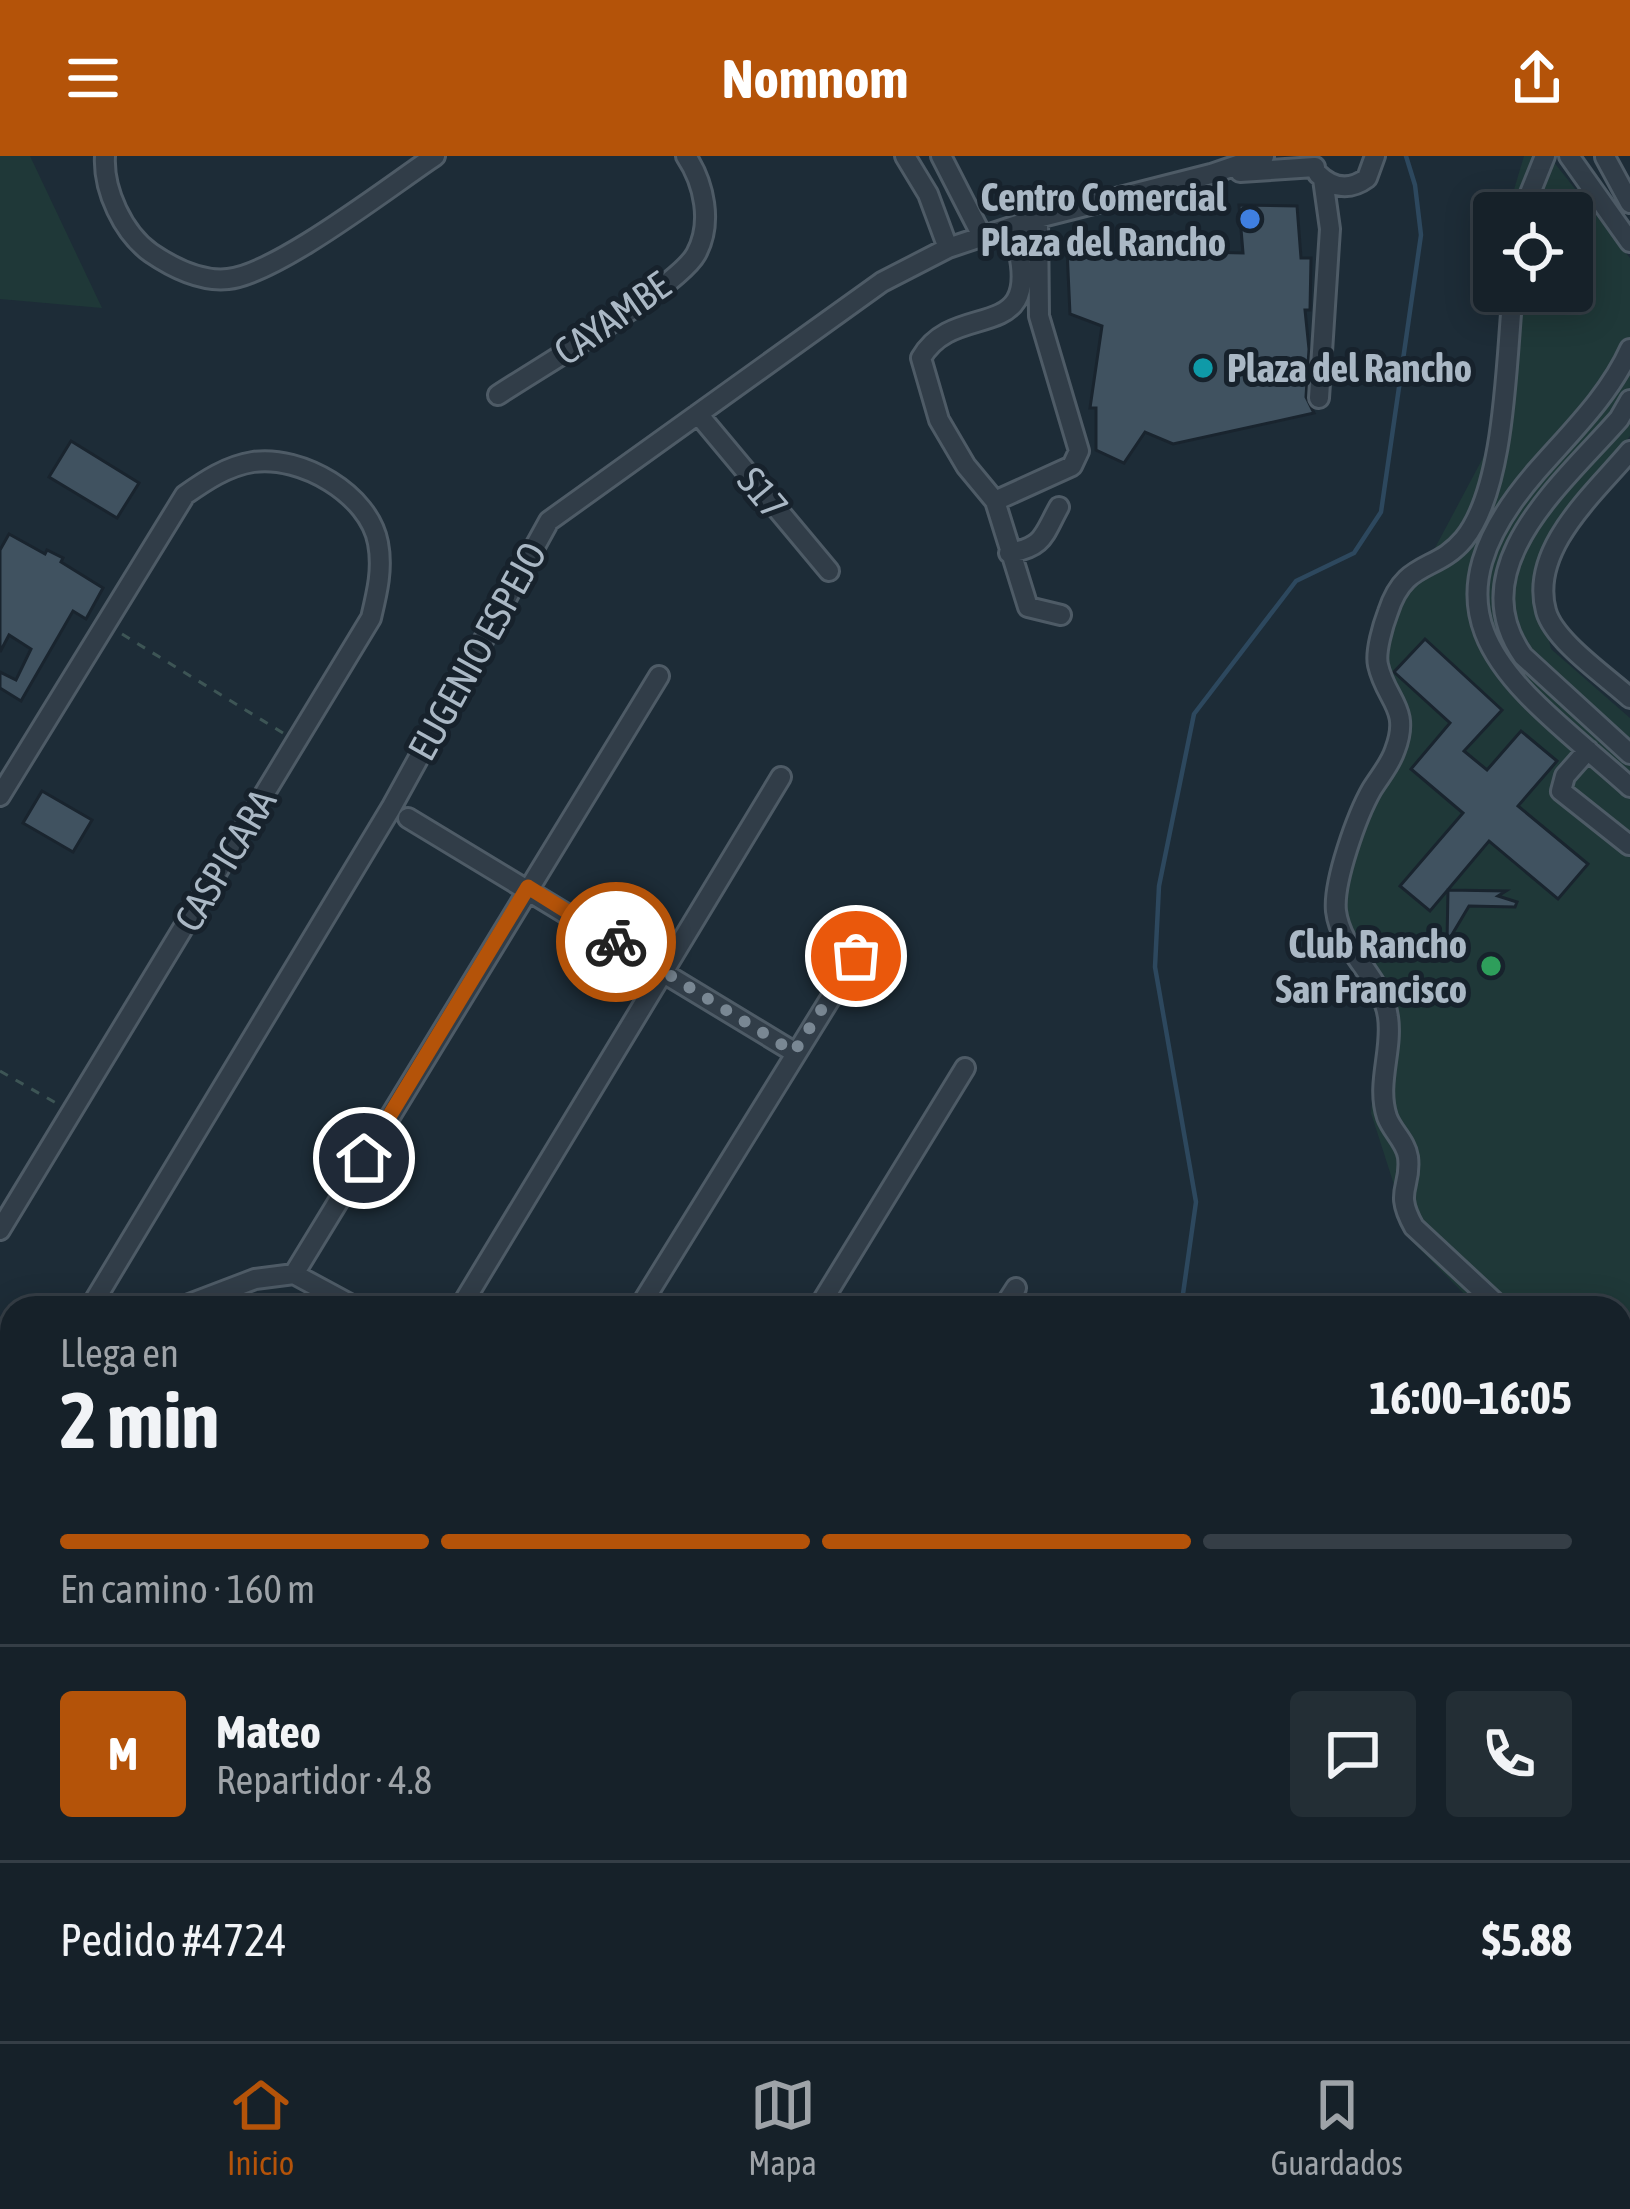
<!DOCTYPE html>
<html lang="es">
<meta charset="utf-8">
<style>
body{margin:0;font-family:"Asap Condensed",sans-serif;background:#232e35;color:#f1f3f6;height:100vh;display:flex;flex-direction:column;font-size:45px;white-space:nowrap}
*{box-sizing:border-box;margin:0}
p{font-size:39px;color:#9ea3a8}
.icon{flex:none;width:66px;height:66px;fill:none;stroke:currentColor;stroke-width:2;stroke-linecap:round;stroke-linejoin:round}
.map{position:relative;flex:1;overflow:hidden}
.drawer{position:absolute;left:0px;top:1140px;width:1632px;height:747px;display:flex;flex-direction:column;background:#162129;border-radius:36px 36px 0 0;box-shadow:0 6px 30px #0003,0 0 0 3px #353e46}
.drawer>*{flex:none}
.buttons{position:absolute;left:1473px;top:36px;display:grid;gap:24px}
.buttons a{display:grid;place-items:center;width:120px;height:120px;border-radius:12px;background:#162129;box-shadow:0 6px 30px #0003,0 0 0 3px #353e46;font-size:60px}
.pin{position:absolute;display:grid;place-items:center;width:102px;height:102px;color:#fff;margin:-51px;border:6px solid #fff;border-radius:50%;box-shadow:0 3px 12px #0007}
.courier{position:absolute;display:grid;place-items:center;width:120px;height:120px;margin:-60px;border:9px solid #b45309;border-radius:50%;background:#fff;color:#222;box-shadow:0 3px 15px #0007}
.headline em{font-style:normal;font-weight:700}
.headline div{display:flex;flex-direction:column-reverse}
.headline{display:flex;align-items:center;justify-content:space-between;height:204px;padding:0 60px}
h1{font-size:78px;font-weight:700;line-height:90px}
.bar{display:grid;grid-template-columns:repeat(4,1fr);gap:18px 12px;align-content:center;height:144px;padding:0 60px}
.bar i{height:15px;border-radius:9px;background:#353e46}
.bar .current{background:#b45309}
.bar p{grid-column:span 4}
.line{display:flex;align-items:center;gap:30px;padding:0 60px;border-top:3px solid #353e46}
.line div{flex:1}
.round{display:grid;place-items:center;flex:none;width:126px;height:126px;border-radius:12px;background:#232e35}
header{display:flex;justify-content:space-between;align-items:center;height:156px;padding:0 60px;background:#b45309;color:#fff;font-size:54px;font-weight:700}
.tab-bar{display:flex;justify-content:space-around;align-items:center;height:168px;border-top:3px solid #353e46;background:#162129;font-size:33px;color:#9ea3a8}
.tab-bar a{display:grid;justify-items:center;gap:6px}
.tab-bar .current{color:#b45309}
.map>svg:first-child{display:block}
</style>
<header><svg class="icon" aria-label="menu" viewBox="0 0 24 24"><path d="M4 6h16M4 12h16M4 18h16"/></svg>Nomnom<svg class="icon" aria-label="share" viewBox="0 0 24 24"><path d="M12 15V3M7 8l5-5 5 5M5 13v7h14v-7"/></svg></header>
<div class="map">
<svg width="1630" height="1885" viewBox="0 0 1630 1885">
<rect width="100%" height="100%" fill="#1d2c37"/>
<!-- green -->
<path fill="#1f3838" d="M0 0H30L102 152 0 143Z
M1524 0H1549L1630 102V280L1550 391 1537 435 1551 493 1630 562V1588L1620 1566V1152H1478L1412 1085 1371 957 1380 866 1324 754 1356 653 1394 574 1366 504 1384 447 1435 392 1494 281 1502 135H1572V57H1507Z
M256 1138 328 1149 333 1152H217Z
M12 1314V1446L0 1440V1332Z"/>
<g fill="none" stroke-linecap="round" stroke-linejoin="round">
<!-- stream -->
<path stroke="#2d485e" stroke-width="4.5" d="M1181 1152 1196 1046 1155 811 1159 730 1194 558 1296 425 1354 397 1381 356 1421 79 1415 29 1406 0
M1528 1875 1536 1885"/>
</g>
<!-- building -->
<path fill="#405260" stroke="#19242e" stroke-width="3" d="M1239 49 1297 50 1301 102H1311L1310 154H1305L1309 193 1306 241 1314 257 1173 288 1145 276 1124 307 1096 294V252H1090L1102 170 1070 158 1067 93 1243 97Z
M71 285 139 327 117 362 49 321Z
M9 378 45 398 47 394 63 402 61 406 103 432 86 463 73 455 21 545 0 532V516L16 524 31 493 9 479 0 496V394Z
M1425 483 1502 554 1464 595 1487 614 1521 575 1557 605 1518 650 1588 708 1558 743 1489 685 1430 755 1400 730 1463 657 1411 613 1450 567 1394 516Z
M42 635 92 664 73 696 23 667Z
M1448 734 1506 735 1498 740 1517 746 1515 751 1469 750 1447 787Z"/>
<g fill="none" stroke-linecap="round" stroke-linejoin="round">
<!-- minor casing -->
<g stroke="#4e5b66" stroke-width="24">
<path id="minor" d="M105 0C103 34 123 77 151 97 173 112 200 126 228 123 277 118 390 30 435 0
M905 0 928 38 948 92
M941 0 982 80
M1569 0 1630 86
M1605 1 1630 47
M1240 16 1315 11
M1318 18C1333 33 1351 34 1367 22L1375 0
M1522 57 1545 0
M1012 71C1052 197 957 139 921 202L939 264 966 310 995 345 1028 451 1061 459
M1630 193C1609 240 1570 277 1536 316 1406 467 1517 530 1630 631
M498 239C537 213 678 131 696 98 713 67 704 27 686 0
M1319 242 1330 73 1323 23
M1630 244 1619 263C1564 326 1460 411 1523 500L1630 598
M698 258 829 415
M1630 295C1595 337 1529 393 1546 455 1554 485 1607 521 1630 542
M995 345 1072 310 1079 295 1039 160 1038 62
M1009 397C1044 391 1043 380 1059 351
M1588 594 1565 620 1561 635 1629 689
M0 640 185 339C205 325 227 310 253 306 301 299 369 338 378 387 383 413 377 437 371 462L0 1074
M408 662 794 896
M294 1118 659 520
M90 1152 391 652 549 365 882 126 948 92 1038 62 1211 18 1264 0
M179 1152 255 1123 294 1118 357 1152
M460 1152 781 621
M639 1152 877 767
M818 1152 965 912
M1003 1152 1016 1132
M1501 1152 1414 1071C1393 1034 1412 1032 1408 1001 1406 986 1392 975 1387 961 1376 928 1393 894 1388 861 1383 822 1341 796 1336 755 1333 726 1357 659 1372 633 1380 620 1390 609 1395 594 1411 552 1386 545 1378 509 1375 496 1383 469 1388 456 1405 403 1436 417 1464 383 1506 331 1506 202 1513 135
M0 1299 12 1279
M0 1446 12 1453
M1620 1520 1630 1563
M0 1590 12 1570
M0 1848 12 1844
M773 1875 779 1885
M539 1885 562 1875
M1084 1885 1087 1875
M1239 1885 1242 1875"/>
</g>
<!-- path -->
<path stroke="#3d5555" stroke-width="3" stroke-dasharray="9 9" stroke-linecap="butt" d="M122 478 283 577
M0 915 56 947"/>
<!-- minor -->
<use href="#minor" stroke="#313d48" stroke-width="18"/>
</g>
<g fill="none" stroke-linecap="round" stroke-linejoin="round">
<!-- done -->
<path stroke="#798793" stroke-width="12" stroke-dasharray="0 21.6" d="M616 786 794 896 856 800"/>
<!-- route -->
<path stroke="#b45309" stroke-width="15" d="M364 1002 528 731 616 786"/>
</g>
<!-- markers -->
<circle fill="#3f7fe0" stroke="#17222c" stroke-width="4.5" cx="1250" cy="63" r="12"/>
<circle fill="#0f9aa8" stroke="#17222c" stroke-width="4.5" cx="1203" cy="212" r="12"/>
<circle fill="#2e9e5b" stroke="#17222c" stroke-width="4.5" cx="1491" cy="810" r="12"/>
<g text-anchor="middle" stroke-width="10" stroke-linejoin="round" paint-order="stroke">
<!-- poi labels -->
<g font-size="39" font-weight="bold" fill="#aab8c5" stroke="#17222c" text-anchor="end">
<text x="1226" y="55">Centro Comercial<tspan x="1226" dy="45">Plaza del Rancho</tspan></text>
<text x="1227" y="226" text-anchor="start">Plaza del Rancho</text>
<text x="1467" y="802">Club Rancho<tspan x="1467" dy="45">San Francisco</tspan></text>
</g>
<!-- street labels -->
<g font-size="39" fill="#aab8c5" stroke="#17222c">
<text transform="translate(612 162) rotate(-35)" y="14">CAYAMBE</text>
<text transform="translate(763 337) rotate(50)" y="14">S17</text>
<text transform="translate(477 495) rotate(-61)" y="14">EUGENIO ESPEJO</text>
<text transform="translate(225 704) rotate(-59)" y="14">CASPICARA</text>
</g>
</g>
</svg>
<div class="buttons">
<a><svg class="icon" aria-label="locate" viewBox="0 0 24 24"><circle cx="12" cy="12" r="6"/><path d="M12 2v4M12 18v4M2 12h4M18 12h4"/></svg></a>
</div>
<div class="pin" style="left:856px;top:800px;background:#ea580c"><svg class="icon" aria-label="bag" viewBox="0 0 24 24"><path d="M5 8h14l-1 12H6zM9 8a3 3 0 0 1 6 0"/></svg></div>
<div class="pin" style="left:364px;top:1002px;background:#1f2937"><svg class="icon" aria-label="home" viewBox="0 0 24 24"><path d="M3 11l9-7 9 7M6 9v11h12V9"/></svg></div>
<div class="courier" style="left:616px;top:786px"><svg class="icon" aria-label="bike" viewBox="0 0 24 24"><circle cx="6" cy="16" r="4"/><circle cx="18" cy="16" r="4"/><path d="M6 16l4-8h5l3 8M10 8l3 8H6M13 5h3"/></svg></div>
<section class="drawer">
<div class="headline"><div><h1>2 min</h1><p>Llega en</p></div><em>16:00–16:05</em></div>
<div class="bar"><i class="current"></i><i class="current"></i><i class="current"></i><i></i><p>En camino · 160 m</p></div>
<div class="line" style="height:216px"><b class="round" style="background:#b45309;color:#fff">M</b><div><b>Mateo</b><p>Repartidor · 4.8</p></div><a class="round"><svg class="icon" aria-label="chat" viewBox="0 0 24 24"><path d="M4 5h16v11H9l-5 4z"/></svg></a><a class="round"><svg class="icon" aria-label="phone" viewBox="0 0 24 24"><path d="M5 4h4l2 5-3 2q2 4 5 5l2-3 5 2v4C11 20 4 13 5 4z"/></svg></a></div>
<div class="line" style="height:156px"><div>Pedido #4724</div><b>$5.88</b></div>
</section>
</div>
<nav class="tab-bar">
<a class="current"><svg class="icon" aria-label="home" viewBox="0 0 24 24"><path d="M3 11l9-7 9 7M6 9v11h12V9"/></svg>Inicio</a>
<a><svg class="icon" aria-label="map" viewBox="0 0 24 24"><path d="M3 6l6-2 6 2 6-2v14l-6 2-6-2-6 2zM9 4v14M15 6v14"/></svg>Mapa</a>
<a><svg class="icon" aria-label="saved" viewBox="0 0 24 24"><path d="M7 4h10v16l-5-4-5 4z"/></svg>Guardados</a>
</nav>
